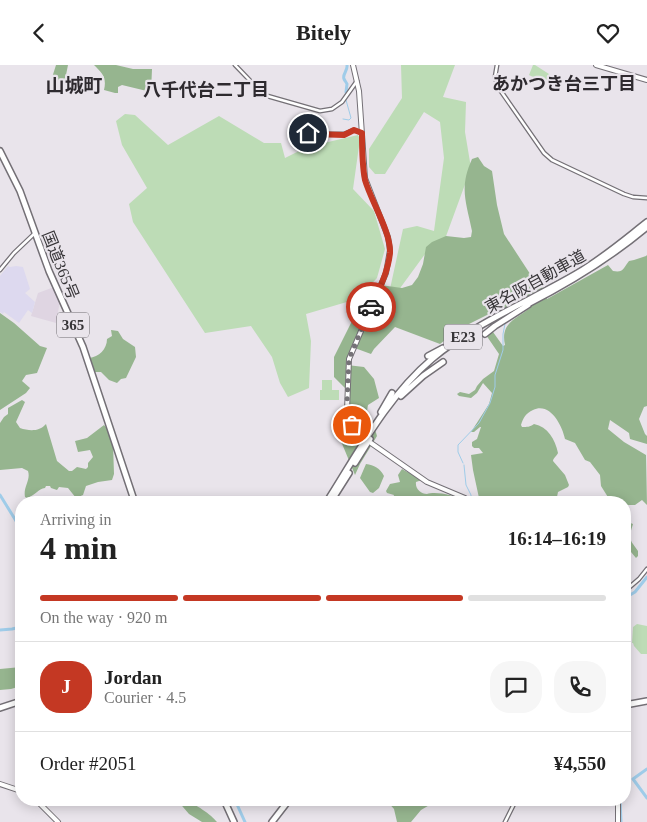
<!DOCTYPE html>
<meta charset="utf-8">
<style>
body{margin:0;font-family:"Times New Roman","Noto Sans JP",serif;background:#f6f6f6;color:#222;height:100vh;display:flex;flex-direction:column;font-size:19px;white-space:nowrap}
*{box-sizing:border-box;margin:0}
p{font-size:16px;color:#767676}
.icon{flex:none;width:28px;height:28px;fill:none;stroke:currentColor;stroke-width:2;stroke-linecap:round;stroke-linejoin:round}
.map{position:relative;flex:1;overflow:hidden}
.details{position:absolute;left:15px;top:431px;width:616px;height:310px;display:flex;flex-direction:column;background:#fff;border-radius:20px;box-shadow:0 2px 12px #0003}
.details>*{flex:none}
.pin{position:absolute;display:grid;place-items:center;width:42px;height:42px;color:#fff;margin:-21px;border:2px solid #fff;border-radius:50%;box-shadow:0 1px 5px #0007}
.courier{position:absolute;display:grid;place-items:center;width:50px;height:50px;margin:-25px;border:4px solid #c43823;border-radius:50%;background:#fff;color:#222;box-shadow:0 1px 6px #0007}
.head em{font-style:normal;font-weight:700}
.head div{display:flex;flex-direction:column-reverse}
.head{display:flex;align-items:center;justify-content:space-between;height:85px;padding:0 25px}
h1{font-size:32px;font-weight:700;line-height:38px}
.bar{display:grid;grid-template-columns:repeat(4,1fr);gap:8px 5px;align-content:center;height:60px;padding:0 25px}
.bar i{height:6px;border-radius:4px;background:#e0e0e0}
.bar .on{background:#c43823}
.bar p{grid-column:span 4}
.line{display:flex;align-items:center;gap:12px;padding:0 25px;border-top:1px solid #e0e0e0}
.line div{flex:1}
.round{display:grid;place-items:center;flex:none;width:52px;height:52px;border-radius:20px;background:#f6f6f6}
header{display:flex;justify-content:space-between;align-items:center;height:65px;padding:0 25px;background:#fff;font-size:22px;font-weight:700}
.map>svg:first-child{display:block}
</style>
<header><svg class="icon" aria-label="back" viewBox="0 0 24 24"><path d="M15 5l-7 7 7 7"/></svg>Bitely<svg class="icon" aria-label="heart" viewBox="0 0 24 24"><path d="M12 20l-8-8c-3-5 5-10 8-4 3-6 11-1 8 4z"/></svg></header>
<div class="map">
<svg width="647" height="757" viewBox="0 0 647 757">
<rect width="100%" height="100%" fill="#e9e4eb"/>
<!-- built -->
<path fill="#dfd5e2" d="M54 222 60 236 56 258 31 251 38 228Z"/>
<!-- education -->
<path fill="#ddd9ef" d="M8 201 10 202 16 201 23 202 30 224 25 228 35 237 32 248 28 245 19 258 4 247 3 249 0 247V211Z"/>
<!-- green -->
<path fill="#bddcb6" d="M401 0H455L443 32 466 37 465 67 471 103 445 174 428 185 398 226 390 224 403 164 417 161 434 166 444 93 440 57 424 47 385 109H375L369 102V84L402 33Z
M533 0H535L549 9 545 18 529 10Z
M125 49 135 50 168 80 219 51 264 78H281L285 93 307 82 358 70 360 74 353 124 374 146 385 184 377 213 357 234 306 249 311 276 309 323 288 332 280 318 272 292 251 261 205 268 133 157 129 139 147 123 122 80 116 56Z
M322 315H332V325H339V335H320V325H322Z
M637 559 647 561V589H641L634 581 633 578H632L633 562Z"/>
<!-- forest -->
<path fill="#96b58f" d="M56 0H68L66 10 67 15 62 30 57 27 50 19Z
M94 0H116L133 4H152L151 27 122 20 118 22V28H115L104 25C107 12 102 8 94 0Z
M478 92 484 101 492 106 497 140 504 169 538 221 545 222 547 234 608 200 613 206C624 208 623 203 629 196L634 195 646 191 647 190V341L644 342 639 354 645 369 647 371V379L630 374 629 368 610 355 608 364 624 377 646 390 647 440 642 435 635 440H625V438L611 437 601 421 600 410 590 397 585 395 575 378 565 374C562 360 550 337 533 345 526 348 523 353 521 360L522 362C527 362 530 362 534 359 548 362 555 374 558 388 557 391 553 393 553 396L565 410 569 420 568 422 558 427 557 432 560 433 567 432 573 437 484 438 480 436 479 433 473 405 471 390 483 388 479 383H474L472 381V377L477 374 481 362H480L474 367H471L489 339 492 328 483 318 477 328 471 333 459 331 457 329 460 327 469 329 475 325 477 321 483 314 494 306 499 289 486 270 493 267 503 281 505 280C500 258 516 254 530 243L499 244 461 263 440 279 395 262 374 284 371 289 352 282 347 300 364 302 374 314 379 333 368 340C364 360 374 357 377 371L360 399 355 410 338 369 344 353 346 324 334 312V292L363 234 375 222 380 220 402 223 412 220 418 212 423 199 426 182 432 177 446 171 464 173 471 172 472 166C466 136 459 123 472 94Z
M0 248 14 258 40 281 47 283 37 308 26 310 22 316 30 323 26 328 0 345Z
M111 265 118 266 123 274 135 282 136 292 126 313 121 314 117 318 109 315 101 307H94L89 293C99 292 107 284 107 274L112 271Z
M22 335 25 337 16 357 20 363C29 366 39 367 46 359L57 396 69 406H72L77 402 86 404 88 402V398L93 392 90 385 78 387 75 376 87 373 104 360 111 368 113 379 114 409 112 415 98 417 86 421 83 430 76 433 68 423 59 422 57 425 51 423 50 421H46L45 423C38 424 36 430 27 433L25 432C23 422 31 415 28 406L22 403 0 405V358L4 352 8 349V343Z
M366 399C374 400 380 403 384 411L379 423 373 428 370 427 360 413Z
M402 404 422 415 416 417C415 424 421 429 427 429 435 426 456 430 462 436L460 438 376 437 392 436 394 430 387 428 386 426 390 419 400 417 398 410Z
M625 449 628 457 633 459C628 475 629 473 638 486V491L636 493 631 487 625 488Z
M21 602V621L11 624 0 625V604Z
M177 735C180 735 183 735 186 736 194 738 212 750 217 757H202L189 749Z
M386 735H438L421 745 411 757H397L394 744Z"/>
<g fill="none" stroke-linecap="round" stroke-linejoin="round">
<!-- stream -->
<path stroke="#9fcce9" stroke-width="1" d="M343 54 349 55 351 53 346 35
M491 233 499 245
M463 398 458 387V380L479 358 490 338 495 322V310L503 285V269L505 259
M464 400 466 420 471 430V435L472 438"/>
<!-- river -->
<path stroke="#9fcce9" stroke-width="3" d="M346 27 347 19C346 17 345 16 344 14 342 9 348 6 347 0
M0 430 21 464
M625 533 635 527 647 512
M0 565 12 564 21 562
M647 704 633 714 647 733
M235 735 245 757
M620 735 621 757"/>
<!-- minor casing -->
<g stroke="#747076" stroke-width="5">
<path id="minor" d="M235 0 264 30 320 46 332 44 342 37 357 16
M497 0 495 12 498 22 544 88 552 95 624 129 633 132 647 133
M306 67 313 69H344L354 65 362 68
M0 205 14 188 35 168
M625 526 639 514 647 504
M505 757 516 735"/>
</g>
<!-- major casing -->
<g stroke="#747076" stroke-width="6">
<path id="major" d="M353 0 359 26 365 113 388 172 390 185 386 208 349 294 347 345 352 360 356 366 363 373
M596 0 647 15
M371 378 427 417 465 433 470 438
M0 719 21 726
M36 735 58 757
M618 735V757"/>
</g>
<!-- highway casing -->
<g stroke="#747076" stroke-width="8">
<path id="highway" d="M0 86 20 126 49 206 83 282 135 438
M526 240C571 217 609 194 647 162
M485 269 495 261 528 240
M428 291 443 283
M401 331 423 311 443 297
M381 347 392 328
M355 398 370 374
M326 438C358 388 386 333 432 294 475 258 528 237 576 209 602 194 624 175 647 157
M330 438 349 408
M625 640 647 636
M0 643 21 636
M224 735 234 757
M272 757 289 735"/>
</g>
<!-- minor -->
<use href="#minor" stroke="#fff" stroke-width="2.5"/>
<!-- major -->
<use href="#major" stroke="#fff" stroke-width="4"/>
<!-- highway -->
<use href="#highway" stroke="#fff" stroke-width="5"/>
</g>
<g fill="none" stroke-linecap="round" stroke-linejoin="round">
<!-- done -->
<path stroke="#757277" stroke-width="5" stroke-dasharray="0 9" d="M352 360 347 345V337L349 294 371 242"/>
<!-- route -->
<path stroke="#c43823" stroke-width="6" d="M308 68 313 69 344 70 354 65 362 68C362 83 362 100 365 115 371 136 391 167 390 188 388 207 379 225 371 242"/>
</g>
<g text-anchor="middle" stroke-width="4.5" stroke-linejoin="round" paint-order="stroke">
<!-- shield labels -->
<g fill="#e9e4eb" stroke="#6c6a6e" stroke-width="1">
<rect x="57" y="247.5" width="32" height="25" rx="4"/>
<rect x="444" y="259.5" width="38" height="25" rx="4"/>
</g>
<g font-size="15" font-weight="bold" fill="#373538">
<text x="73" y="265">365</text>
<text x="463" y="277">E23</text>
</g>
<!-- street labels -->
<g font-size="16" fill="#373538" stroke="#e9e4eb">
<text transform="translate(61 200) rotate(68)" y="6">国道365号</text>
<text transform="translate(535 216) rotate(-29)" y="6">東名阪自動車道</text>
</g>
<!-- neighbourhood labels -->
<g font-size="18" font-weight="bold" fill="#2e2a2f" stroke="#e9e4eb">
<text x="564" y="25">あかつき台三丁目</text>
<text x="206" y="31">八千代台二丁目</text>
</g>
<!-- quarter labels -->
<g font-size="19" font-weight="bold" fill="#2e2a2f" stroke="#e9e4eb">
<text x="74" y="27">山城町</text>
</g>
</g>
</svg>
<div class="pin" style="left:352px;top:360px;background:#ea580c"><svg class="icon" aria-label="bag" viewBox="0 0 24 24"><path d="M5 8h14l-1 12H6zM9 8a3 3 0 0 1 6 0"/></svg></div>
<div class="pin" style="left:308px;top:68px;background:#1f2937"><svg class="icon" aria-label="home" viewBox="0 0 24 24"><path d="M3 11l9-7 9 7M6 9v11h12V9"/></svg></div>
<div class="courier" style="left:371px;top:242px"><svg class="icon" aria-label="car" viewBox="0 0 24 24"><path d="M5 17H2v-5l4-1 3-4h7l3 4 3 1v5h-3M9 17h6M6 11h13"/><circle cx="7" cy="17" r="2"/><circle cx="17" cy="17" r="2"/></svg></div>
<section class="details">
<div class="head"><div><h1>4 min</h1><p>Arriving in</p></div><em>16:14–16:19</em></div>
<div class="bar"><i class="on"></i><i class="on"></i><i class="on"></i><i></i><p>On the way · 920 m</p></div>
<div class="line" style="height:90px"><b class="round" style="background:#c43823;color:#fff">J</b><div><b>Jordan</b><p>Courier · 4.5</p></div><a class="round"><svg class="icon" aria-label="chat" viewBox="0 0 24 24"><path d="M4 5h16v11H9l-5 4z"/></svg></a><a class="round"><svg class="icon" aria-label="phone" viewBox="0 0 24 24"><path d="M5 4h4l2 5-3 2q2 4 5 5l2-3 5 2v4C11 20 4 13 5 4z"/></svg></a></div>
<div class="line" style="height:65px"><div>Order #2051</div><b>¥4,550</b></div>
</section>
</div>
